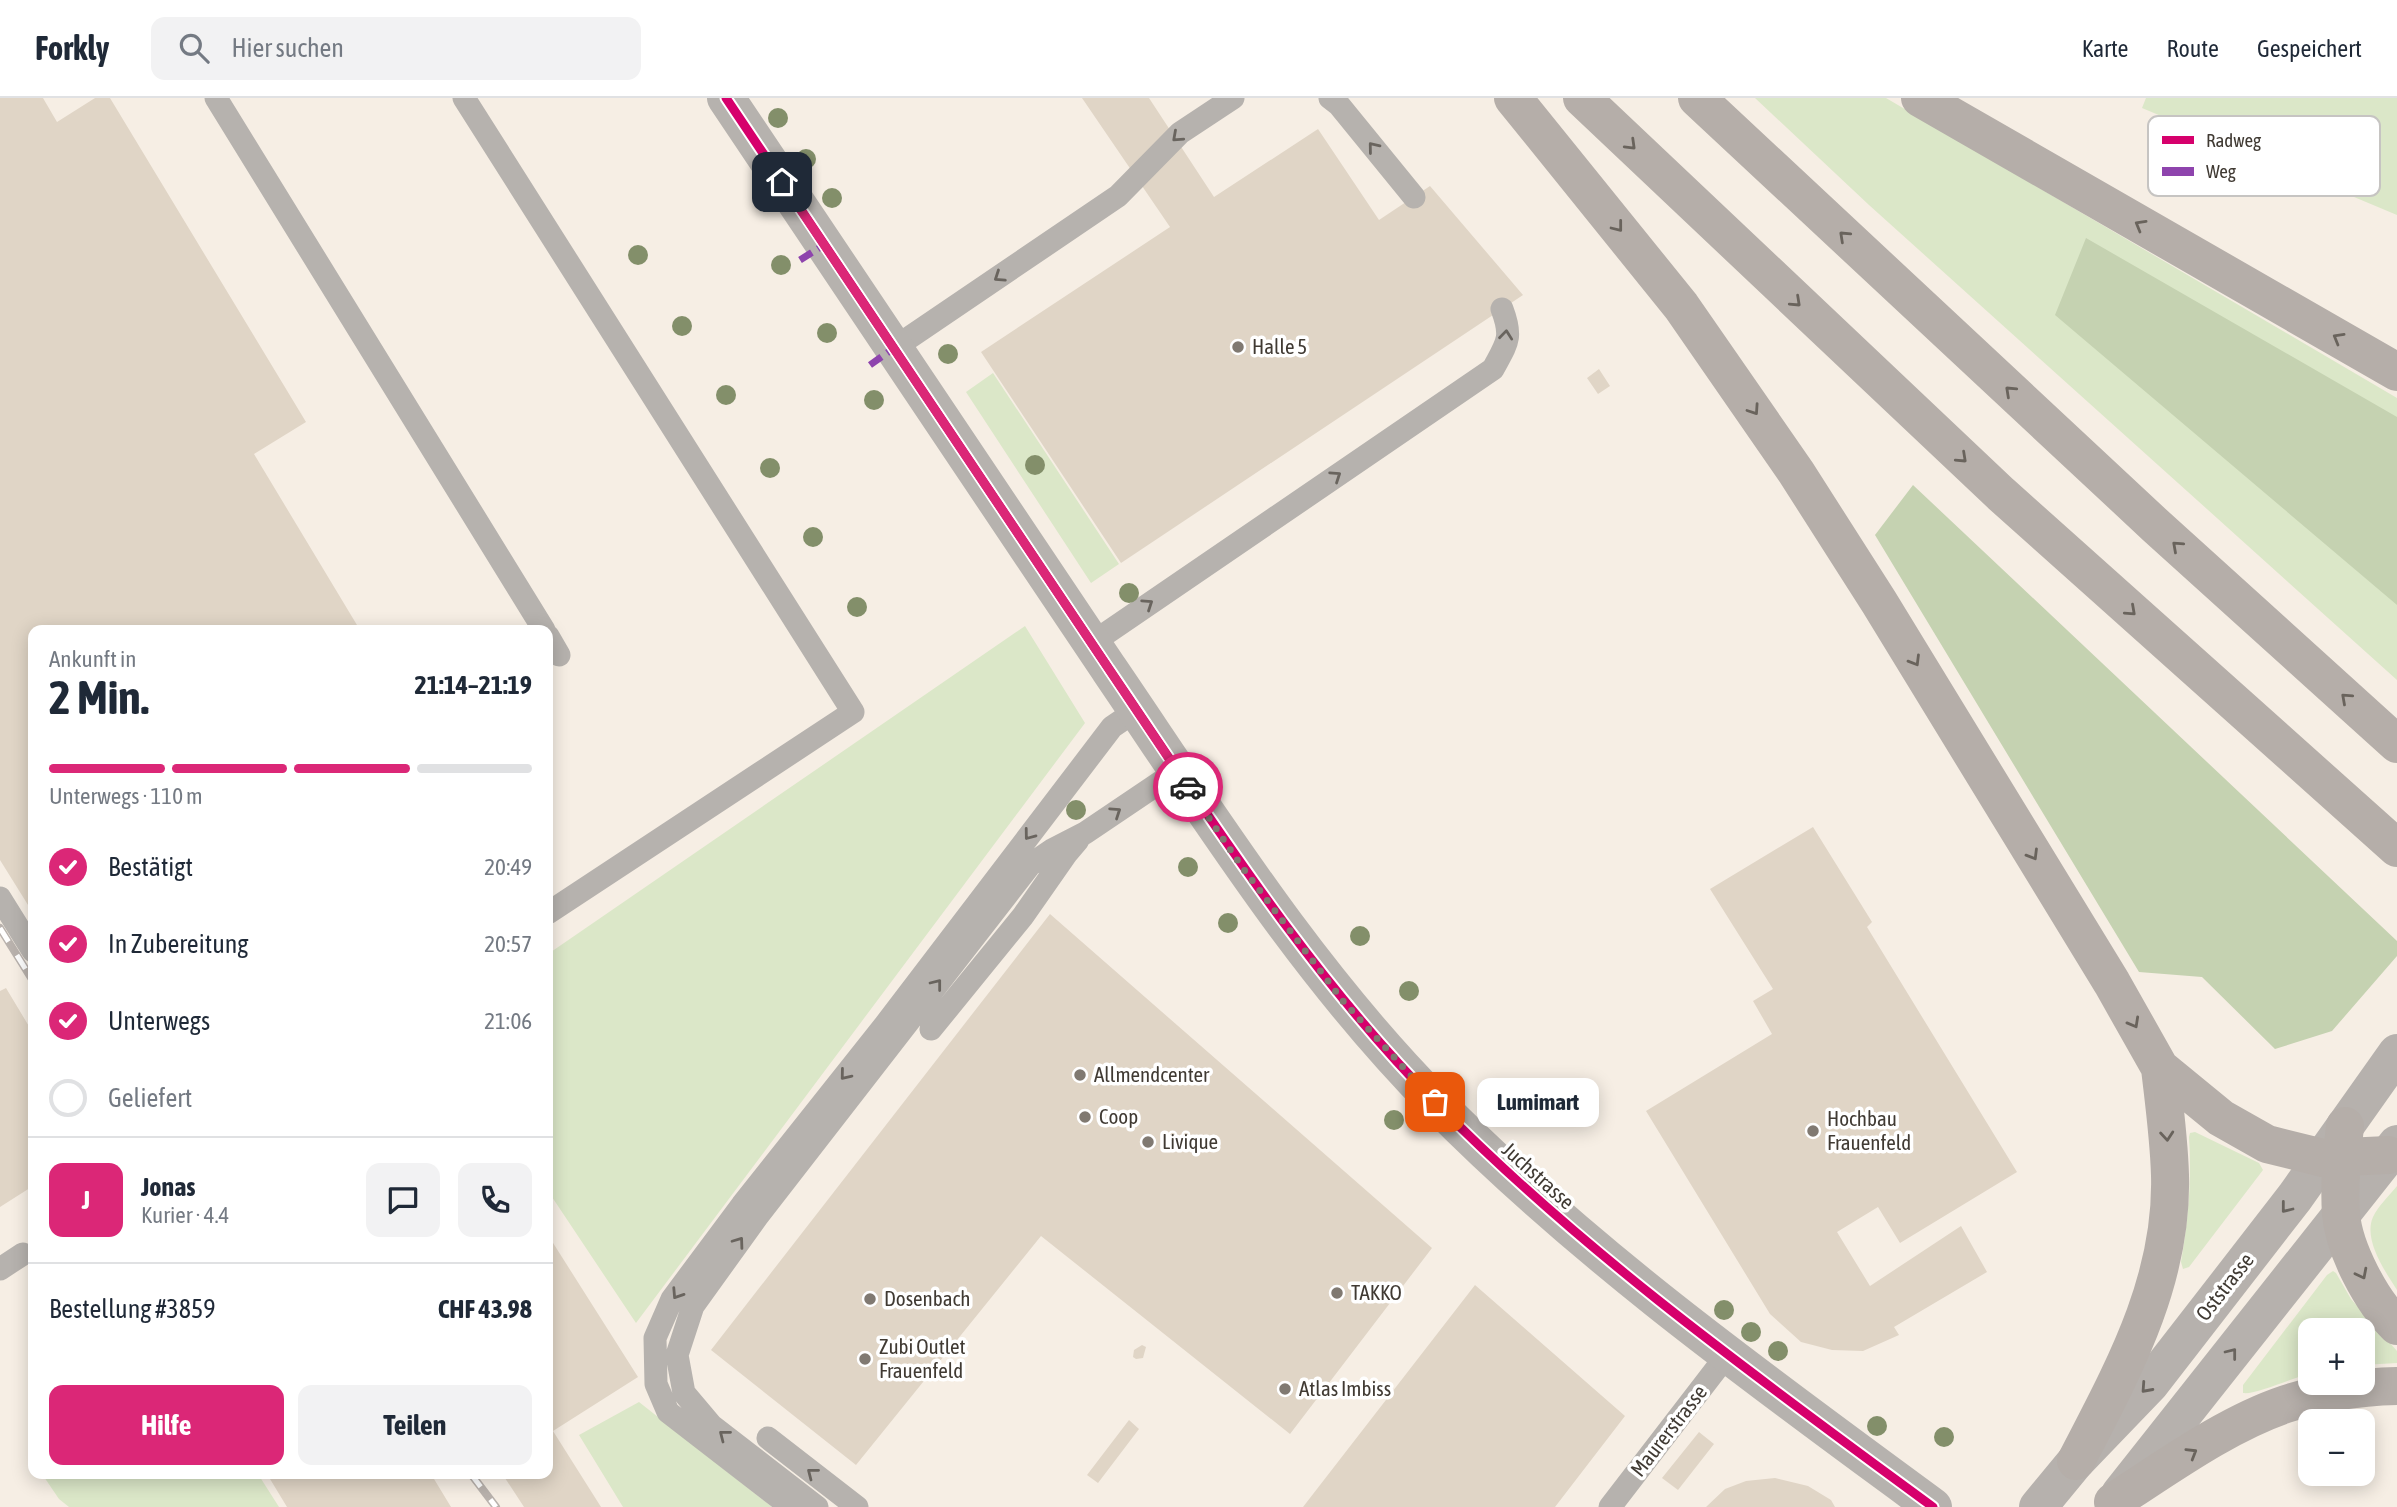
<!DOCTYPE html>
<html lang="de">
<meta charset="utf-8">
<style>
body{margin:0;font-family:"Asap Condensed",sans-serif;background:#f2f2f3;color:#1f2937;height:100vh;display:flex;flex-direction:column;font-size:26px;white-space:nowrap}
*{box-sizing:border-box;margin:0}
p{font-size:23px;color:#747a83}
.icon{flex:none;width:38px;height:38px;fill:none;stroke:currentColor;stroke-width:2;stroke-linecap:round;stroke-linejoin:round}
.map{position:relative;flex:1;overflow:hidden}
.panel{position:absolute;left:28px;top:527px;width:525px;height:854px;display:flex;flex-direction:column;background:#fff;border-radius:14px;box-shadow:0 4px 18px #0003}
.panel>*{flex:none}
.fabs{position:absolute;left:2298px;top:1220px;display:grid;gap:14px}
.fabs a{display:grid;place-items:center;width:77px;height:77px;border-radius:14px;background:#fff;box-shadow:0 4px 18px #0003;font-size:35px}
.pin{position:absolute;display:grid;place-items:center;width:60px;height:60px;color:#fff;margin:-30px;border-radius:14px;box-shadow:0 4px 10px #0006}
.courier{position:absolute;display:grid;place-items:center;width:70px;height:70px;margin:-35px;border:5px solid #db2777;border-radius:50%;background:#fff;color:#222;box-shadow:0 2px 9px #0007}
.bubble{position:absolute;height:49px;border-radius:14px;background:#fff;box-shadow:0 4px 18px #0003;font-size:23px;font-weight:700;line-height:49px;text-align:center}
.headline em{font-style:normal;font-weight:700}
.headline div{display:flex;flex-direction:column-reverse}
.headline{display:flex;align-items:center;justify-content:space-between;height:119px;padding:0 21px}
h1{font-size:46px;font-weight:700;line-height:52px}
.bar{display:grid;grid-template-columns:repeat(4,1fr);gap:10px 7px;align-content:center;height:84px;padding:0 21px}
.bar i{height:9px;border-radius:5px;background:#e0e1e3}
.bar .current{background:#db2777}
.bar p{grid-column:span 4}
.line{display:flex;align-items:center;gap:18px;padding:0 21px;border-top:2px solid #e0e1e3}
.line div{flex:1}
.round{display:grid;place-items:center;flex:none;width:74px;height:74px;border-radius:14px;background:#f2f2f3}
ol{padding:0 21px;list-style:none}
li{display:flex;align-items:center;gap:21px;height:77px}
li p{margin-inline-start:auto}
li .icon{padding:7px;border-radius:50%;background:#db2777;color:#fff;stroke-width:4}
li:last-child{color:#747a83}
li i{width:38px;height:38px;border:4px solid #e0e1e3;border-radius:50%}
.button{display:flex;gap:14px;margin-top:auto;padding:14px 21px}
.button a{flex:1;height:80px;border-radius:14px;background:#db2777;color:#fff;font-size:28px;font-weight:700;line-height:80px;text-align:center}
.button a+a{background:#f2f2f3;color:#1f2937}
header{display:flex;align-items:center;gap:42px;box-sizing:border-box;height:98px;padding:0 35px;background:#fff;border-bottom:2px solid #e0e1e3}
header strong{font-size:33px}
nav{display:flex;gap:38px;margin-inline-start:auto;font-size:24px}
.search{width:490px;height:63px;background:#f2f2f3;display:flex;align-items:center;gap:18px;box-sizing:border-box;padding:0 24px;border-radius:14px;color:#747a83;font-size:26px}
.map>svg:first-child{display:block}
</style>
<header>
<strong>Forkly</strong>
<div class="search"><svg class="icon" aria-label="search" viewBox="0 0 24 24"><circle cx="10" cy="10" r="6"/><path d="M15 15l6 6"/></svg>Hier suchen</div>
<nav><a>Karte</a><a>Route</a><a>Gespeichert</a></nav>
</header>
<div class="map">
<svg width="2397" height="1409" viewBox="0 0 2397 1409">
<rect width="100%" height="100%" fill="#f6eee4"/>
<!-- green -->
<path fill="#dbe7c8" d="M1755 0H1886L2397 300V582L1869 107Z
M2146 0H2397V117L2142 10Z
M993 275 1119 466 1091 485 966 294Z
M1025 528 1085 625 636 1225 548 1093V856Z
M2195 1034 2259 1065 2263 1072 2189 1169 2183 1171 2181 1164C2188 1123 2192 1082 2189 1039L2190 1035Z
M2397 1088V1192C2385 1173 2363 1142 2373 1119 2378 1108 2389 1098 2397 1088Z
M2333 1173 2336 1175 2351 1201 2397 1253V1265L2363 1267 2362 1232H2310V1276C2293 1279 2256 1297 2243 1295V1287L2327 1177Z
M639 1304 772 1409H623L579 1337Z
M42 1376H258L279 1409H69L59 1401Z"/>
<!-- forest -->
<path fill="#c5d2b1" d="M2086 140 2397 319V507L2055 217Z
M1913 387 2397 843V858L2332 933 2275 951 2202 879 2139 874 1875 437Z"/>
<!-- building -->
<path fill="#e0d5c6" d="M0 0H43L57 24 95 0H110L306 324 254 356 360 532H33V815L0 762Z
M1082 0H1149L1214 99 1318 31 1379 122 1430 88 1523 197 1121 465 981 254 1170 129Z
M1599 271 1610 288 1598 296 1587 280Z
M1813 729 1872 824 1867 829 2017 1074 1900 1145 1878 1109 1837 1134 1870 1188 1961 1128 1987 1174 1894 1229 1899 1237 1863 1253 1832 1252 1801 1244 1770 1216 1646 1013 1772 936 1753 903 1773 891 1710 791Z
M1050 816 1432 1150 1290 1336 1041 1138 856 1367 711 1252Z
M6 890 33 935V1088L0 1109V893Z
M548 1137 638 1279 553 1333 601 1409H524L505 1380 503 1381 500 1376H548Z
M1475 1187 1625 1318 1555 1409H1303Z
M1142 1247 1146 1249 1143 1260 1136 1261 1133 1259 1134 1252Z
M1129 1322 1139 1331 1098 1385 1087 1377Z
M1699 1334 1714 1346 1678 1392 1662 1380Z
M267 1376H431L451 1409H287Z
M1775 1380 1808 1388 1831 1402 1835 1409H1706L1725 1391 1746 1383Z"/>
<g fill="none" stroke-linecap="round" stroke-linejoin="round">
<!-- service -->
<path stroke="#b6b2ae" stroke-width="23" d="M216 0 544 532
M464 0 853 614 548 815
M1330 0 1339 7 1414 99
M894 250 1118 98 1180 35 1233 0
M548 538 559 557
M1092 545 1493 271C1507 245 1513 240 1502 211
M0 800 33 853
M931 931 1023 818 1067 755 1078 742
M0 1171 23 1156
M768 1340 857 1409
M791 1409 668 1314 656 1286 655 1240 672 1201 742 1107 885 927 1112 629 1137 612
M817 1409 711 1327 684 1295 677 1257 693 1208 757 1119 1030 767 1052 752 1085 735 1177 673
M1610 1409 1727 1257"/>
<!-- minor -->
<path stroke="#b6b2ae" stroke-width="38" d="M726 0C853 191 981 381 1109 571 1211 721 1308 876 1437 1006 1587 1158 1762 1283 1933 1409"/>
<!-- secondary -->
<path stroke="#b6b1ad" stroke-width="38" d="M2120 1396 2397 1046
M2038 1409 2076 1363 2150 1286 2295 1099 2397 955"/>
<!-- motorway -->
<path stroke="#b5aea9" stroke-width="38" d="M1513 0 1681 208 1796 374 1879 504 2112 885 2160 970 2221 1020 2267 1046 2323 1060 2388 1057
M1582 0 2001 396 2397 750
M1697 0 2157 429 2397 646
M1920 0 2397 274
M2345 1028C2342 1057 2339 1087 2341 1116 2344 1151 2371 1203 2397 1228
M2076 1363C2123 1272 2173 1183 2170 1077 2169 1041 2164 1005 2160 970
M2113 1404C2166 1370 2226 1326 2286 1306 2322 1294 2359 1289 2397 1288"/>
<!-- rail casing -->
<g stroke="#b9b2ad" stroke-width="8">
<path id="rail" d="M0 830 33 883
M471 1376 496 1409"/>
</g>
<!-- rail -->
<use href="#rail" stroke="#fff" stroke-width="5" stroke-dasharray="16" stroke-linecap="butt"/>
<!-- quiet -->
<path stroke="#8e44ad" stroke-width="7" stroke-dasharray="14 7" stroke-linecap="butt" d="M800 162 824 147
M870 267 894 250"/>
<!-- cycleway casing -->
<g stroke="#fff" stroke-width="13">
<path id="cycleway" d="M726 0C853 191 981 381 1109 571 1211 721 1308 876 1437 1006 1587 1158 1762 1283 1933 1409"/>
</g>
<!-- cycleway -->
<use href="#cycleway" stroke="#d6006c" stroke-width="9"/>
</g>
<!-- trees -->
<g fill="#838f6a">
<circle cx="778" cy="20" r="10"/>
<circle cx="806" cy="61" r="10"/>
<circle cx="832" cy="100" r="10"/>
<circle cx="638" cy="157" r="10"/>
<circle cx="781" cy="167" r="10"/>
<circle cx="682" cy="228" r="10"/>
<circle cx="827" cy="235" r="10"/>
<circle cx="948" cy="256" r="10"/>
<circle cx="726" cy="297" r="10"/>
<circle cx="874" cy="302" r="10"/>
<circle cx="1035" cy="367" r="10"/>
<circle cx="770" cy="370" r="10"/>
<circle cx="813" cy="439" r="10"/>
<circle cx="1129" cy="495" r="10"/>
<circle cx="857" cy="509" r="10"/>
<circle cx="1076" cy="712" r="10"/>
<circle cx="1188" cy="769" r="10"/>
<circle cx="1228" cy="825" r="10"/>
<circle cx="1360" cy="838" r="10"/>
<circle cx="1409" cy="893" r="10"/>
<circle cx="1394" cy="1022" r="10"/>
<circle cx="1724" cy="1212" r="10"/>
<circle cx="1751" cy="1234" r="10"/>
<circle cx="1778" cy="1253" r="10"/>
<circle cx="1877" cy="1328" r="10"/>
<circle cx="1944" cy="1339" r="10"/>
</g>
<!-- one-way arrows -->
<defs><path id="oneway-chevron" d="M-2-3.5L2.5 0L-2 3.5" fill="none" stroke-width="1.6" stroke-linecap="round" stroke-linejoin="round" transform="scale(1.75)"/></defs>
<g stroke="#69645e">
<use href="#oneway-chevron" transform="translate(1177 39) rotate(138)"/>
<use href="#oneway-chevron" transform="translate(1373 49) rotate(-129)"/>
<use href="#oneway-chevron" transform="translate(999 179) rotate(146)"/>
<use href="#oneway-chevron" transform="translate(1506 237) rotate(-84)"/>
<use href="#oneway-chevron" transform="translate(1336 378) rotate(-34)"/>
<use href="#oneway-chevron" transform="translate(1148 506) rotate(-34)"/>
<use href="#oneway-chevron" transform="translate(1116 714) rotate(-34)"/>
<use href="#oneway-chevron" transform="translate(1029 737) rotate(127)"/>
<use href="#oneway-chevron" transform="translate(937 886) rotate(-52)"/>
<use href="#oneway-chevron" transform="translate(845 977) rotate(129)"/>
<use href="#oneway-chevron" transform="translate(2286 1110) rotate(128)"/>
<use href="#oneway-chevron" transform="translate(739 1144) rotate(-54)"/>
<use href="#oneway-chevron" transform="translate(677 1196) rotate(123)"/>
<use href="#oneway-chevron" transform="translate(2232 1255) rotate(-52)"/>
<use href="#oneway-chevron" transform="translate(2146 1290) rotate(132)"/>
<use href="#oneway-chevron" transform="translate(724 1337) rotate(-142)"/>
<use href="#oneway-chevron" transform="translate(812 1375) rotate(-142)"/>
</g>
<g stroke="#69635c">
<use href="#oneway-chevron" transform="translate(1631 47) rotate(44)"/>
<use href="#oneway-chevron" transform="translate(2140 127) rotate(-150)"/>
<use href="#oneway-chevron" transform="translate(1618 129) rotate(52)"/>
<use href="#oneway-chevron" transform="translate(1844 138) rotate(-137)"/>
<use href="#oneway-chevron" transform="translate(1796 204) rotate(43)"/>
<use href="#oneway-chevron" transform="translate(2338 240) rotate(-150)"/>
<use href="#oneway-chevron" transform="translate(2010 293) rotate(-137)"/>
<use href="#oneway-chevron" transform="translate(1754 312) rotate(56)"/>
<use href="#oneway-chevron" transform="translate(1962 360) rotate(43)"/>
<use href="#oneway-chevron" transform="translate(2177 448) rotate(-138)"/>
<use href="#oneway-chevron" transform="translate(2131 513) rotate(42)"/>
<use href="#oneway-chevron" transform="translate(1915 563) rotate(59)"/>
<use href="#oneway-chevron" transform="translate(2346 600) rotate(-138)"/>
<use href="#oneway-chevron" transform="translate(2033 757) rotate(59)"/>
<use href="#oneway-chevron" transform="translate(2134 925) rotate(61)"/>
<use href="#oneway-chevron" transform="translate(2167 1038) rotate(85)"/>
<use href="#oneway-chevron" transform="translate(2362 1176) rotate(63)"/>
<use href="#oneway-chevron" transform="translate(2192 1355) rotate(-31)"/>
</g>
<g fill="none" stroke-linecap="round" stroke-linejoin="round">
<!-- done -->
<path stroke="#807971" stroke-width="7" stroke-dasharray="0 12.6" d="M1188 689 1242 769 1343 903 1435 1004"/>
<!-- route -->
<path stroke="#db2777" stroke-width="9" d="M782 84 1188 689"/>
</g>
<!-- markers -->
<g fill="#807971" stroke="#fff" stroke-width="2.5">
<circle cx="1238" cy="249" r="7"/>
<circle cx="1080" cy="977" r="7"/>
<circle cx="1085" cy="1019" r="7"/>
<circle cx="1813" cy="1033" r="7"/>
<circle cx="1148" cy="1044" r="7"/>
<circle cx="1337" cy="1195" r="7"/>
<circle cx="870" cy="1201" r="7"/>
<circle cx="865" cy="1261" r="7"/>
<circle cx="1285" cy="1291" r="7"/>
</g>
<g text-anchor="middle" stroke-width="7" stroke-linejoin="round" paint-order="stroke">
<!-- poi labels -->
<g font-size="21" fill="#403a33" stroke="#fff" text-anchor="start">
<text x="1252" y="256">Halle 5</text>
<text x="1094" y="984">Allmendcenter</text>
<text x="1099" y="1026">Coop</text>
<text x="1827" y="1028">Hochbau<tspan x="1827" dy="24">Frauenfeld</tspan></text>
<text x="1162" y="1051">Livique</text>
<text x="1351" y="1202">TAKKO</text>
<text x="884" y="1208">Dosenbach</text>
<text x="879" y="1256">Zubi Outlet<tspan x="879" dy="24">Frauenfeld</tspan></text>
<text x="1299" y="1298">Atlas Imbiss</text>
</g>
<!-- street labels -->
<g font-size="21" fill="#403a33" stroke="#fff">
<text transform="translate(1538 1078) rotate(42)" y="7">Juchstrasse</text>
<text transform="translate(2225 1189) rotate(-52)" y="7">Oststrasse</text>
<text transform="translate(1669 1333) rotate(-52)" y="7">Maurerstrasse</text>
</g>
</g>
<!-- legend -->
<rect x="2148" y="18" width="232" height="80" rx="10" fill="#fff" stroke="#c6c4c2" stroke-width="2"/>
<rect x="2162" y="38" width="32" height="8" fill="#d6006c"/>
<rect x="2162" y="69" width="32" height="9" fill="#8e44ad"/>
<g font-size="19" fill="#403a33">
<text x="2206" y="49">Radweg</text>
<text x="2206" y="80">Weg</text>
</g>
</svg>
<div class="fabs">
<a>+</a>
<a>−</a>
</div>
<div class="pin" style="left:1435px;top:1004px;background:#ea580c"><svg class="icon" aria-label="bag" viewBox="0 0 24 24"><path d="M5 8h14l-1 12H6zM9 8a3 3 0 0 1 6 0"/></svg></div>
<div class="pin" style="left:782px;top:84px;background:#1f2937"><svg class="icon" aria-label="home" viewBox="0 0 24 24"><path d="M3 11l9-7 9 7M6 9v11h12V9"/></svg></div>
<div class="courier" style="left:1188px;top:689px"><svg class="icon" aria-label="car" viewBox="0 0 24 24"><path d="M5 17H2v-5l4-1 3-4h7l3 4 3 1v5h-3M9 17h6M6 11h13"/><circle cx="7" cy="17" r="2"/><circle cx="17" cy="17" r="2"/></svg></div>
<div class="bubble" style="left:1477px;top:980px;width:122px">Lumimart</div>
<section class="panel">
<div class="headline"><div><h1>2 Min.</h1><p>Ankunft in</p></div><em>21:14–21:19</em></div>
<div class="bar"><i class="current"></i><i class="current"></i><i class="current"></i><i></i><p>Unterwegs · 110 m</p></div>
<ol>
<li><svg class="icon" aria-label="check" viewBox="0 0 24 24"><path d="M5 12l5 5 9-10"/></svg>Bestätigt<p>20:49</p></li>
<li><svg class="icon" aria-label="check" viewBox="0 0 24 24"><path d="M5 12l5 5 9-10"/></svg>In Zubereitung<p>20:57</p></li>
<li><svg class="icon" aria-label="check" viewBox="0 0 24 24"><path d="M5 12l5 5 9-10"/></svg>Unterwegs<p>21:06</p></li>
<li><i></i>Geliefert</li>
</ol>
<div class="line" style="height:126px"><b class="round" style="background:#db2777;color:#fff">J</b><div><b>Jonas</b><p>Kurier · 4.4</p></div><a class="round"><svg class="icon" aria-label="chat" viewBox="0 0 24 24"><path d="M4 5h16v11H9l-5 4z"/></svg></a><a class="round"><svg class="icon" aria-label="phone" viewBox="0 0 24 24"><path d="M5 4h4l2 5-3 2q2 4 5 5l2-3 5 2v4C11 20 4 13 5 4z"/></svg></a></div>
<div class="line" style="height:91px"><div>Bestellung #3859</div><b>CHF 43.98</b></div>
<div class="button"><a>Hilfe</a><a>Teilen</a></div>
</section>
</div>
